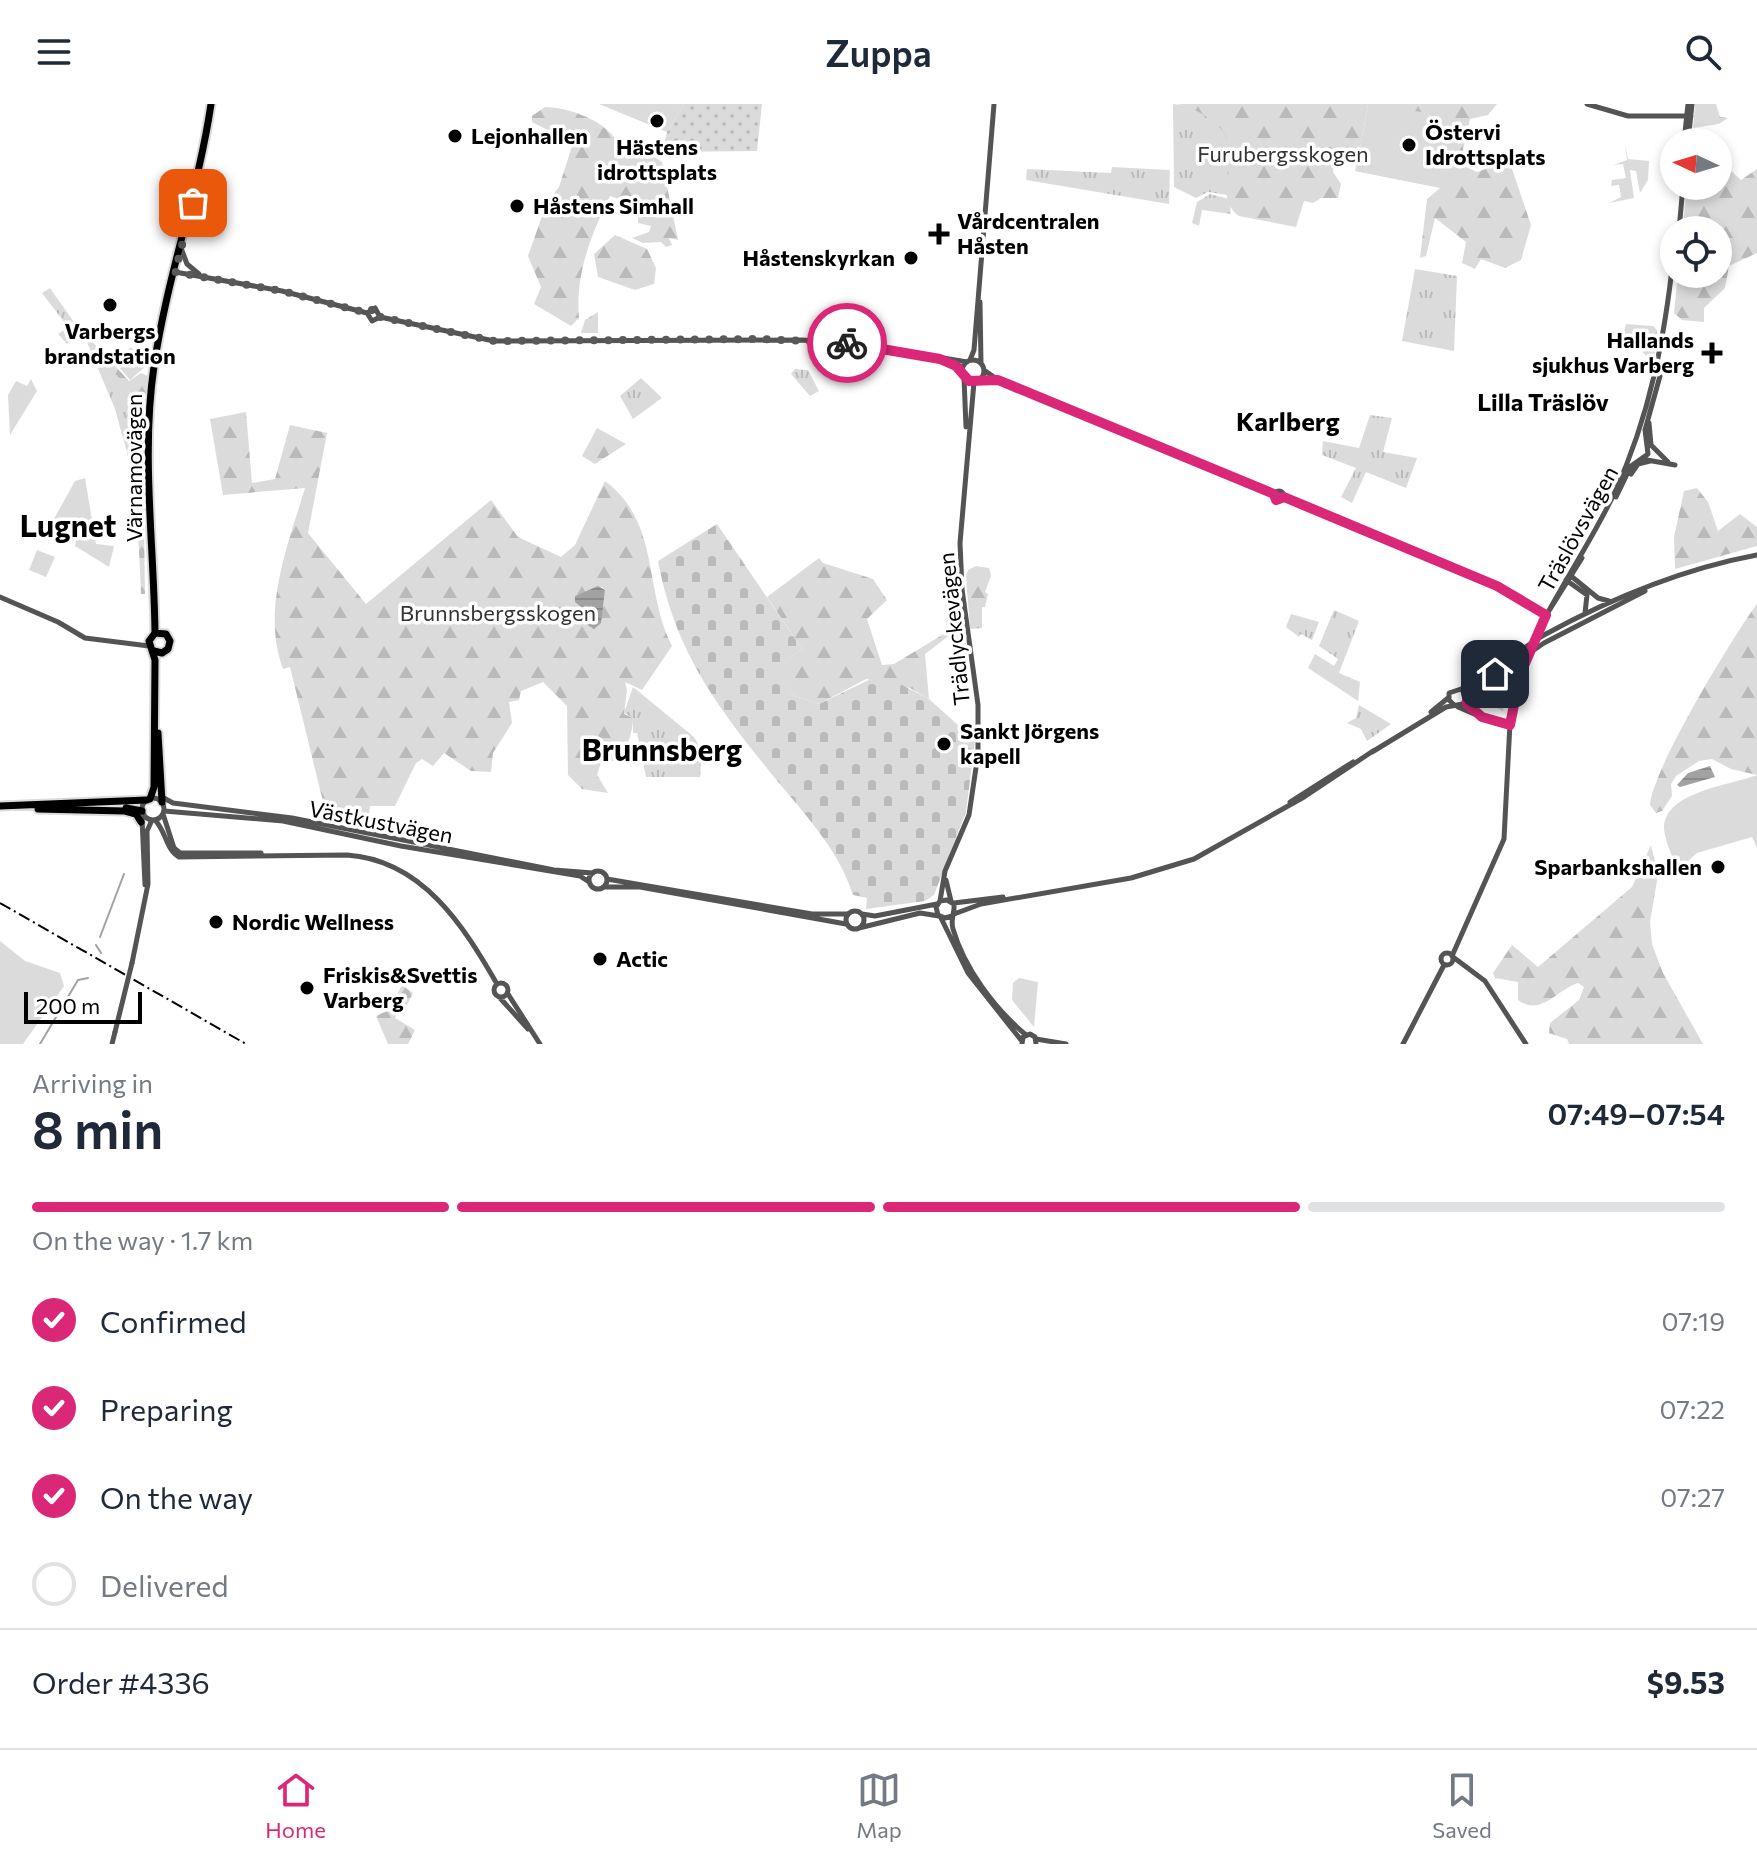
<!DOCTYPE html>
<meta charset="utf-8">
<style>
body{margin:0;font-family:Commissioner,sans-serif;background:#f2f2f3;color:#1f2937;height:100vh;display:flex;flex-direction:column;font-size:30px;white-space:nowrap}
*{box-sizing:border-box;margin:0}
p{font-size:26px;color:#747a83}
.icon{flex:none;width:44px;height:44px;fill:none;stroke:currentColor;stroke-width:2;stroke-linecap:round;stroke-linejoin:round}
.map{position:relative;height:940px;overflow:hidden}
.drawer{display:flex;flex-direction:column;background:#fff;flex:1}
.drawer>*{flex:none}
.needle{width:52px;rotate:274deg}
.buttons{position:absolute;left:1660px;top:24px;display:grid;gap:16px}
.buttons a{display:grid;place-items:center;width:72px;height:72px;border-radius:50%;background:#fff;box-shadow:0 4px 12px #0003;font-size:40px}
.scale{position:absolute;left:24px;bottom:20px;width:118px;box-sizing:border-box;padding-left:8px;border:4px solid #000;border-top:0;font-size:22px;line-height:28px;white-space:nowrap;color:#000;-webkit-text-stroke:6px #fff;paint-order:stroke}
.pin{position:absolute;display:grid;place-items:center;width:68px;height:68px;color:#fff;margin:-34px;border-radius:16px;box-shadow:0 4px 12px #0006}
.courier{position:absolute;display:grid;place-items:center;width:80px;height:80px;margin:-40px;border:6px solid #db2777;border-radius:50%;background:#fff;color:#222;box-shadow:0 2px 10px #0007}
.head em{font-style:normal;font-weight:600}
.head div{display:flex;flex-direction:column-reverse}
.head{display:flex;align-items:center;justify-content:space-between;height:136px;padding:0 32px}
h1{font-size:52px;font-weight:600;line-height:60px}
.bar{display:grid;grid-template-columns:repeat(4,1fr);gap:12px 8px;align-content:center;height:96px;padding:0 32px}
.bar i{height:10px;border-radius:6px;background:#e0e1e3}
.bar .current{background:#db2777}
.bar p{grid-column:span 4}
.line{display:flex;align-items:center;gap:20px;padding:0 32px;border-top:2px solid #e0e1e3}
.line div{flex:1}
ol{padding:0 32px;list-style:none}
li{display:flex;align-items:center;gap:24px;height:88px}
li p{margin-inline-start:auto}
li .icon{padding:8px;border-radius:50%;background:#db2777;color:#fff;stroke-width:4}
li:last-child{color:#747a83}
li i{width:44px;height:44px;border:4px solid #e0e1e3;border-radius:50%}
header{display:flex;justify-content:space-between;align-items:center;height:104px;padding:0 32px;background:#fff;font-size:36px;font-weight:600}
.tab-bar{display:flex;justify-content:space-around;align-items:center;height:112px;border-top:2px solid #e0e1e3;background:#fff;font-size:22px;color:#747a83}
.tab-bar a{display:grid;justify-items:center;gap:4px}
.tab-bar .current{color:#db2777}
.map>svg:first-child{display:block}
</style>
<header><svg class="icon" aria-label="menu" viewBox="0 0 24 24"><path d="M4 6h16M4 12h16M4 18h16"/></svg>Zuppa<svg class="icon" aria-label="search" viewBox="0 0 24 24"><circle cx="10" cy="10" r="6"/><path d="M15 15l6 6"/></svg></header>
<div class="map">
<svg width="1757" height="940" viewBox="0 0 1757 940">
<defs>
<pattern id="grass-tufts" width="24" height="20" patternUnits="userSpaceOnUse" patternTransform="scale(2)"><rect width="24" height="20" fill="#dbdbdb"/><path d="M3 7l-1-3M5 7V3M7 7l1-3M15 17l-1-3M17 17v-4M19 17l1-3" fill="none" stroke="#bababa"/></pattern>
<pattern id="forest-firs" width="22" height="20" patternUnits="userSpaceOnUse" patternTransform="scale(2)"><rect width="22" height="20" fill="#dbdbdb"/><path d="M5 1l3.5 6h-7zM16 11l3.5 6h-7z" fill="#bababa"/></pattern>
<pattern id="cemetery-stones" width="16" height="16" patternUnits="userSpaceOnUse" patternTransform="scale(2)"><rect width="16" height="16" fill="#dbdbdb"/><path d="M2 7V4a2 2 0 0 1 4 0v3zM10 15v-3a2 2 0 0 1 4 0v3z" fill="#bababa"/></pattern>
<pattern id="garden-dots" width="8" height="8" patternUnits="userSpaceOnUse" patternTransform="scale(2)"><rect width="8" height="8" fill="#dbdbdb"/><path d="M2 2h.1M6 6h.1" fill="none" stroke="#bababa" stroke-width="1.8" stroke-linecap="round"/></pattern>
<pattern id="water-rules" width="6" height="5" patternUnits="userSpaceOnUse" patternTransform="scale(2)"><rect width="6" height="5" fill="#a2a2a2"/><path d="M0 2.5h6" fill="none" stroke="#8a8a8a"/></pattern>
</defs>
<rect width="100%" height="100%" fill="#fff"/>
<!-- grass -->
<path fill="url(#grass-tufts)" d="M1173 0C1196 2 1231 21 1233 48 1233 62 1226 76 1227 91L1208 88 1196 94 1174 83Z
M1625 39 1628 55 1649 57 1648 76 1640 89 1636 67 1630 66 1634 94 1609 99 1621 93 1619 81 1611 82 1612 76 1626 74 1623 60 1613 61 1627 56Z
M1112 63 1170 66 1169 100 1026 76 1027 65 1111 69Z
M1210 90 1229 95 1231 110 1202 106 1199 122 1192 119 1197 98Z
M1415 165 1457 172 1454 247 1402 237Z
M50 184 76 221 86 229 67 240 58 230 68 223 42 189Z
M598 208V229H581L585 216Z
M89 243 130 284V359L115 305Z
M795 265 808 266 819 287 810 292 791 270Z
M641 274 662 294 633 315 620 292Z
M1370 311 1392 314 1383 348 1417 354 1406 384 1366 368 1352 399 1341 393 1356 364 1322 351 1323 337 1359 344Z
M1334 506 1359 517 1339 569 1360 578 1358 597 1308 564 1315 550 1334 562 1338 555 1319 542Z
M1291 510 1319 518 1312 536 1301 530 1299 533 1286 523Z
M1492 575 1500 587 1508 586 1503 607 1476 593V588Z
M633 583 694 633 702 647 700 673H646L637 629H633V614L624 609Z
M1359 601 1391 620 1367 637 1361 625 1347 619 1356 614Z"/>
<!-- forest -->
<path fill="url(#forest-firs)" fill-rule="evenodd" d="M1178 0H1368L1356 67 1410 0H1497L1488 11 1470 15 1461 55 1464 62 1477 68 1488 64 1501 51 1536 47 1537 51 1516 56 1511 62 1531 121 1521 156 1505 164 1481 155 1475 165 1462 159 1466 138 1435 114 1426 152 1420 154 1427 95 1440 84 1355 67 1359 42 1350 50 1341 48 1336 52 1333 68 1341 80 1338 94H1321L1313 99 1304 97 1296 123 1239 112C1200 84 1274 31 1178 0Z
M1695 0H1716L1720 13 1728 14 1719 20 1693 24Z
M545 3C566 3 599 14 614 33 620 40 619 46 628 53L651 51 662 58 678 136 669 134 672 141 666 143 661 138 643 139 632 134 649 128 651 122 638 119V109L630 105 628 98 610 92C591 131 575 170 579 214L571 222 534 200 541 183 528 152 547 98 559 83 573 39 532 18V12Z
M1718 55 1741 76 1757 65V149L1729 162 1725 184 1704 204V218L1682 216 1674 209 1678 170H1718V126H1682L1687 82H1718Z
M615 131 647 145 656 164 654 180 635 186 598 173 594 150Z
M1626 220 1653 222 1657 226 1654 260 1631 236 1622 235Z
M90 235 129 277 141 269 148 272 143 347 145 490H141C139 421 130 354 130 285L89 243 86 236Z
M246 308 252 379 275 375 290 321 327 329 308 429 366 500 491 396 518 433 561 453 575 441 605 377C661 419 643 485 672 542L642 586 625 578 627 586 624 610 633 614C633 630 626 641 623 656L601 658 597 671 608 689 582 685 568 671 567 602 543 578 521 587 519 596 509 598 512 619 493 649 491 668 471 667 444 649 433 662 422 655 416 659 395 702H370L368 722 327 714 290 563 283 565C261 506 288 441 305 384L223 391 210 315ZM602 483 605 486 600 519 586 513 575 492Z
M597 324 626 340 595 360 582 352Z
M1697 384 1708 398 1718 427 1740 410 1757 423V442L1675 465 1674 433 1684 387Z
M819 454 823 459 873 475 887 496 867 515 882 561 894 560 947 528 945 495 957 493 966 541 963 544 950 531 925 550 929 595 910 584 866 575 819 600 795 592 771 567 802 545 767 493Z
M976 462 989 464 991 472 985 488 988 490 985 503H982V524L970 525 966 472 968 466Z
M1757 500V671L1731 665 1712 655 1699 657 1676 672 1671 680 1672 692 1662 707 1656 709 1650 701C1652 666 1733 532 1757 500Z
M1651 741 1658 771 1650 818 1652 840 1663 869 1703 940H1569L1567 935 1549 929 1550 919 1579 896 1584 883 1578 879C1558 885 1541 913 1518 896V878L1495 874 1493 869 1512 841 1538 863 1632 783Z
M402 881 413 889 407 901 401 899 395 914 415 926 408 940H388L376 912 389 906Z"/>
<!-- cemetery -->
<path fill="url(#cemetery-stones)" d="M717 420 802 545 772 567 795 592 819 600 881 570 929 595 958 621 976 628 966 708 934 791 925 797 866 805 867 794 853 791C839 747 808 714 779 679 721 608 675 550 658 457Z"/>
<!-- park -->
<path fill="#dbdbdb" d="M599 0H684L667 28Z
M1368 0H1410L1409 6 1463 15 1451 80 1443 84 1356 67Z
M1203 15 1226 34 1215 46 1192 26Z
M131 243 147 261 130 276 114 257Z
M31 275 37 287 10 331 8 291 16 277 27 282Z
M85 374 96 440 114 442 109 463 75 442 76 437 45 431 75 377Z
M37 446 55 453 46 473 29 466Z
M1327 528 1348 537 1344 547 1338 545 1333 550 1321 542Z
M1757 671V744L1752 733 1697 749 1687 758 1675 762C1672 750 1665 737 1664 725 1663 688 1731 681 1757 671Z
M0 837 25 857 60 869 64 882 23 940H0Z
M1019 874 1038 878 1034 923 1012 896 1013 879Z"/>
<!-- garden -->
<path fill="url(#garden-dots)" d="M684 0H762L757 47 662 48 667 28Z"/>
<!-- water -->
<path fill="url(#water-rules)" d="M598 482 605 486 601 519 594 525 586 520 581 503 575 498V492Z
M1710 662 1715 673 1680 683 1677 681 1688 669Z"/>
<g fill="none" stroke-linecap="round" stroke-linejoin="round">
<!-- stream -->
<path stroke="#a2a2a2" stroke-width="2" d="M100 833 124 770
M96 841 101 849
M40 940 78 876 88 874"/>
<!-- major casing -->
<g stroke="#dbdbdb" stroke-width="11">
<path id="major" d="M155 529C154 440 141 350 154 262 167 173 198 88 211 0
M158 629 162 698
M150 695 154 683 155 556 149 537 155 529 166 530 170 537 168 545 162 549 154 547
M0 702 147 696
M126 704 142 707
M38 705 125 707 136 710 141 718"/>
</g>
<!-- minor -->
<path stroke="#545454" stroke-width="5" d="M1587 0 1628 12H1691
M1684 38 1688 0
M1688 38 1692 0
M1679 126 1683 82
M181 144 187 160 199 170
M175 168 282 187 367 209 375 204 380 213 372 217 367 209
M980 198 981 259
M380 213 494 237 802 236 866 241 967 258
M970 256 974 246 994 0
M962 267a11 11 0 1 1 22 0a11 11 0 1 1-22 0Z
M984 266 998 276 1274 390
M964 274 966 323
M1649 319 1651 341 1668 358
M1647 356 1675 361
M1631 370 1638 360 1650 357
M1274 392a5 5 0 1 1 10 0a5 5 0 1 1-10 0Z
M1284 393 1497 482 1546 511
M1616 393 1631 362 1648 350 1645 326 1660 272
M1571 472 1598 494 1609 497
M1566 476 1587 491 1585 509
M0 493 58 518 85 534 149 542
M1547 510 1582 454
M1537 529C1560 483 1591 438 1614 390 1650 312 1665 233 1674 147
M1461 585C1480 581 1522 543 1544 531 1610 495 1682 465 1757 451
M1467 592 1544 539 1645 487
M1458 603 1495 619 1510 621
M1431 608 1448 594
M1372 648 1446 603 1463 600 1467 592 1461 585 1449 589V596L1454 601
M162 693 173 699 292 714 554 766 593 769
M142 705a11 11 0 1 1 22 0a11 11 0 1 1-22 0Z
M1290 698 1353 658
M164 707 283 717 401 742 580 772 589 778
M163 710 174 744 180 749H261
M142 715 145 781
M155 716C166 727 166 746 179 753L347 751C422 756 463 821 497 880
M589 776a9 9 0 1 1 18 0a9 9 0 1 1-18 0Z
M607 775 812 810H847
M946 776 951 797
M603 783H640L846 820
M940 797 945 767 969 711 978 650V601L962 485 960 439 974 278
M954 799 1003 793
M846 816a9 9 0 1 1 18 0a9 9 0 1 1-18 0Z
M862 810 875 812 937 800
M954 810 981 800 1131 774 1194 755 1304 693 1373 647
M952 812 945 814 938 811 936 803 940 797 947 796 954 800C955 809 950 815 953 825 964 864 995 905 1026 931
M941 814 968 869 1021 936
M859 824 920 809 939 812
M1441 855a6 6 0 1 1 12 0a6 6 0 1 1-12 0Z
M1452 852 1504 735 1510 619 1524 559
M1453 853 1485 877 1526 940
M132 859 148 780 147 727 152 716
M494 886a7 7 0 1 1 14 0a7 7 0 1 1-14 0Z
M508 890 540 940
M500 894 528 925
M1036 935 1066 940
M112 940 115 928
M1022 940 1023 933 1030 930 1035 933 1036 940
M1403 940 1444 861"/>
<!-- major -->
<use href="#major" stroke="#000" stroke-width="7"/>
<!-- rail -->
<path stroke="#000" stroke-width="2" stroke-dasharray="12 4 2 4" stroke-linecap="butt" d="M0 799 246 940"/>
<!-- minor-bridge -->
<path stroke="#545454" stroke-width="5" d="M1524 559 1537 529
M115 928 132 859"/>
</g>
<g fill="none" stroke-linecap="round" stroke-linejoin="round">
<!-- done -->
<path stroke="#595959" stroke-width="8" stroke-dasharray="0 14.4" d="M193 99 175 168 282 187 367 209 375 204 380 213 494 237 761 235 847 239"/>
<!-- route -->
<path stroke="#db2777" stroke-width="10" d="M847 239 940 255 956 262 969 277 998 276 1274 390 1276 396 1284 393 1497 482 1546 511 1520 571 1510 621 1482 613 1467 600V592L1495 570"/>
</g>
<!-- markers -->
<g fill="#000" stroke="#fff" stroke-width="3">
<circle cx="657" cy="17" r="8"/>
<circle cx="455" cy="32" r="8"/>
<circle cx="1409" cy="41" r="8"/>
<circle cx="517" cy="102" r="8"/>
<path d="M935 118h8v8h8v8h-8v8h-8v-8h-8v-8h8z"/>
<circle cx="911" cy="154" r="8"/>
<circle cx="110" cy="201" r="8"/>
<path d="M1708 237h8v8h8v8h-8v8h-8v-8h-8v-8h8z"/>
<circle cx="944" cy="640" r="8"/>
<circle cx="1718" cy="763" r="8"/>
<circle cx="216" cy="818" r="8"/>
<circle cx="600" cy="855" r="8"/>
<circle cx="307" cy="884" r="8"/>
</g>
<g text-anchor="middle" stroke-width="7" stroke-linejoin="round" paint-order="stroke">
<!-- poi labels -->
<g font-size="22" font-weight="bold" fill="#000" stroke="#fff" text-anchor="start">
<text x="1425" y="36">Östervi<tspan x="1425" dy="25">Idrottsplats</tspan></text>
<text x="471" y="40">Lejonhallen</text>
<text x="657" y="51" text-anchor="middle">Hästens<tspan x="657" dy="25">idrottsplats</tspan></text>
<text x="533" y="110">Håstens Simhall</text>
<text x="957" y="125">Vårdcentralen<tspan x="957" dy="25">Håsten</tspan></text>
<text x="895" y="162" text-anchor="end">Håstenskyrkan</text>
<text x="110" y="235" text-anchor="middle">Varbergs<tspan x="110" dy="25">brandstation</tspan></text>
<text x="1694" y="244" text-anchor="end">Hallands<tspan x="1694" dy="25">sjukhus Varberg</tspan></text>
<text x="960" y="635">Sankt Jörgens<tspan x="960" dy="25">kapell</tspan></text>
<text x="1702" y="771" text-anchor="end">Sparbankshallen</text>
<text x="232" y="826">Nordic Wellness</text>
<text x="616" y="863">Actic</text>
<text x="323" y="879">Friskis&amp;Svettis<tspan x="323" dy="25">Varberg</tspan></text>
</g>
<!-- park labels -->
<g font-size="22" fill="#323232" stroke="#fff">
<text x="1283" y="58">Furubergsskogen</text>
<text x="498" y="517">Brunnsbergsskogen</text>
</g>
<!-- street labels -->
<g font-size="22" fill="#000" stroke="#fff">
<text transform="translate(134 364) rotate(-90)" y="8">Värnamovägen</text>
<text transform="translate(1578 425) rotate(-61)" y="8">Träslövsvägen</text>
<text transform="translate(954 525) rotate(-96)" y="8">Trädlyckevägen</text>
<text transform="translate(381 718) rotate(11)" y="8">Västkustvägen</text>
</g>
<!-- neighbourhood labels -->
<g font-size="24" font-weight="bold" fill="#000" stroke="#fff">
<text x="1543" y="307">Lilla Träslöv</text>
</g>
<!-- quarter labels -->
<g font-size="26" font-weight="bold" fill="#000" stroke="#fff">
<text x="1288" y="327">Karlberg</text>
</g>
<!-- district labels -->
<g font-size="30" font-weight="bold" fill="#000" stroke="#fff">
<text x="68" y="433">Lugnet</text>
<text x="662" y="657">Brunnsberg</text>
</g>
</g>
</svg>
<div class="buttons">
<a><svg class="needle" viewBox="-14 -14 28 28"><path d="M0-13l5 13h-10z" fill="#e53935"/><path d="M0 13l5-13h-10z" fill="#747a83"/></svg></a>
<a><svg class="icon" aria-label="locate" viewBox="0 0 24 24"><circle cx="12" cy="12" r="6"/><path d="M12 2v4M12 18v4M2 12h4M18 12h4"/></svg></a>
</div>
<div class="scale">200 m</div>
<div class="pin" style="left:193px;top:99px;background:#ea580c"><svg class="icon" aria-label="bag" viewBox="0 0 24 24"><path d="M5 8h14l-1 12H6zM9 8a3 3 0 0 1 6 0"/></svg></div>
<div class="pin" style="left:1495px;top:570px;background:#1f2937"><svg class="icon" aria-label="home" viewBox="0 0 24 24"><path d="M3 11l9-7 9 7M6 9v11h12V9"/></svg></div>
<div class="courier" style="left:847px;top:239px"><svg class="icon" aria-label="bike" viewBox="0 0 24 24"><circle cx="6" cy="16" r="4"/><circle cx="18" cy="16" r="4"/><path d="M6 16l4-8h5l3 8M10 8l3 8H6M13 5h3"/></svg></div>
</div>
<section class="drawer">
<div class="head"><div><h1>8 min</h1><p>Arriving in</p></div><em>07:49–07:54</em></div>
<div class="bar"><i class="current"></i><i class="current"></i><i class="current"></i><i></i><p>On the way · 1.7 km</p></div>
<ol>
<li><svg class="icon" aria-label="check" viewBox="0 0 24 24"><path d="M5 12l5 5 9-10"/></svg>Confirmed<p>07:19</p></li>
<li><svg class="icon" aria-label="check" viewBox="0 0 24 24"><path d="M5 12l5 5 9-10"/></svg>Preparing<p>07:22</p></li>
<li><svg class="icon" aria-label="check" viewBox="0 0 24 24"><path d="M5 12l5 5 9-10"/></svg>On the way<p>07:27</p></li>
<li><i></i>Delivered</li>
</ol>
<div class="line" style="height:104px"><div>Order #4336</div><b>$9.53</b></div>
</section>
<nav class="tab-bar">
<a class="current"><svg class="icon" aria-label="home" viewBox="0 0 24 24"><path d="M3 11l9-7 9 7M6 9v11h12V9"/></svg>Home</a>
<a><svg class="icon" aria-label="map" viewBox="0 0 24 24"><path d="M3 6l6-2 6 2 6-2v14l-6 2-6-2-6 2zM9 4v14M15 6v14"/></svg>Map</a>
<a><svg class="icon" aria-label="saved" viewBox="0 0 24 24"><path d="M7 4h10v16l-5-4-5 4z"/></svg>Saved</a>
</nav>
